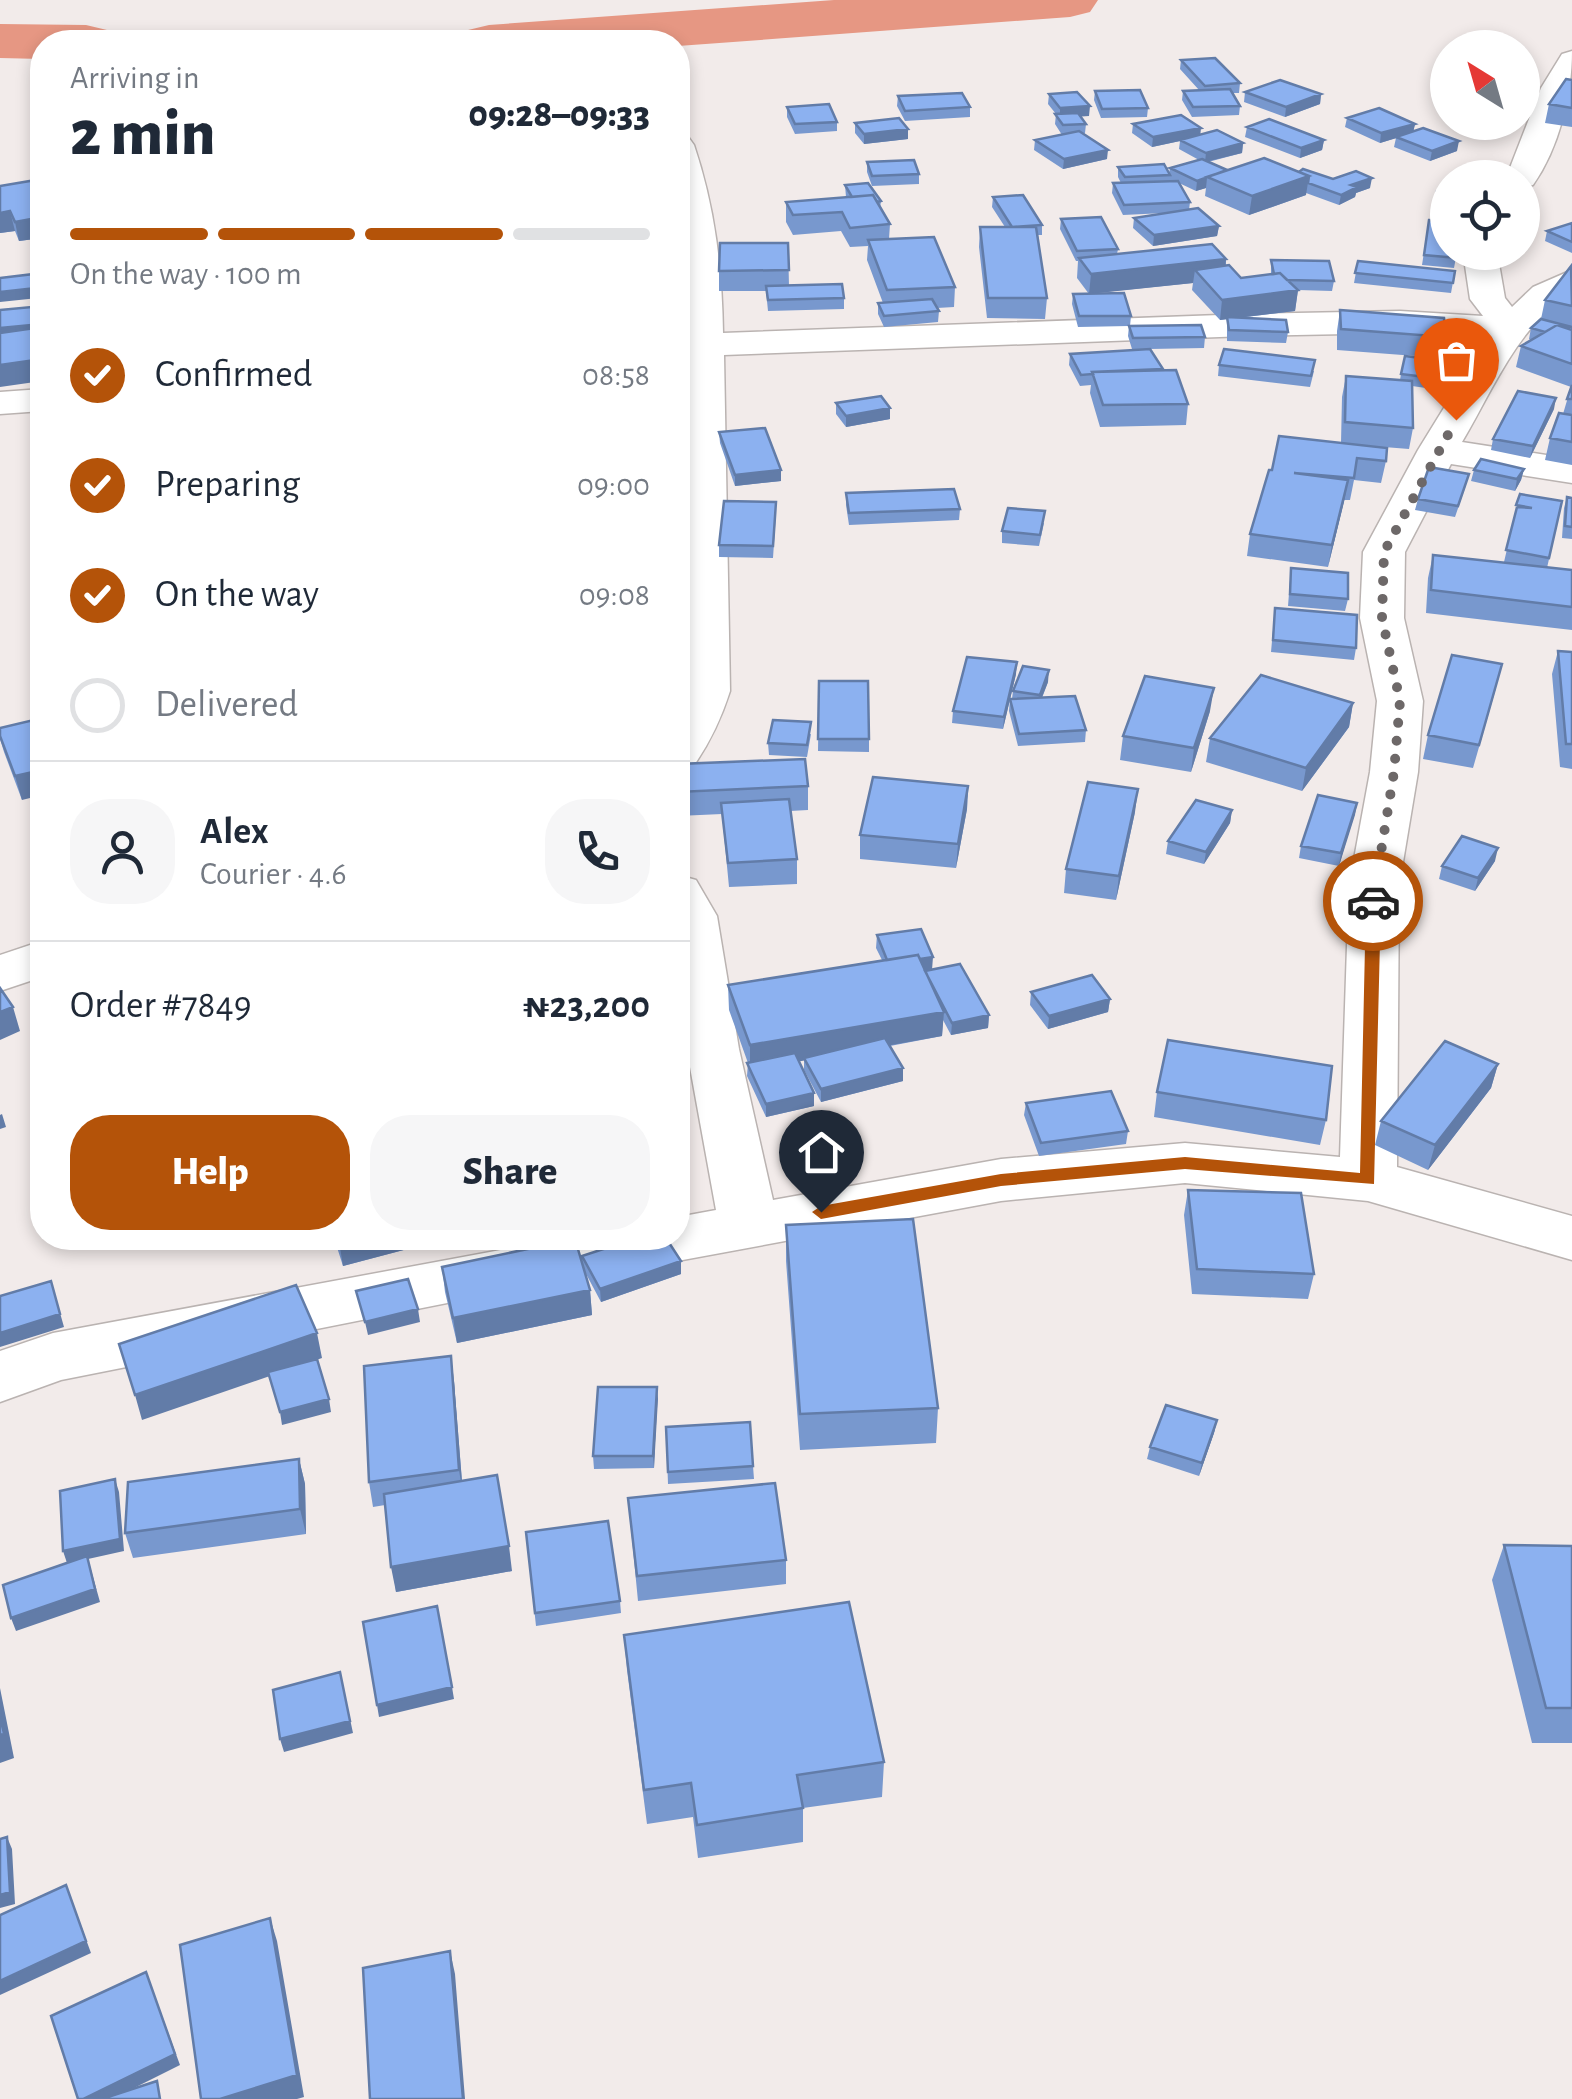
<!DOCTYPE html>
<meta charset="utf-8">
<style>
body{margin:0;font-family:"Alegreya Sans",sans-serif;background:#f6f6f7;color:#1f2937;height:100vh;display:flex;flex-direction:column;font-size:38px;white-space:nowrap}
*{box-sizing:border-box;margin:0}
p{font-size:32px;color:#747a83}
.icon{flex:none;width:55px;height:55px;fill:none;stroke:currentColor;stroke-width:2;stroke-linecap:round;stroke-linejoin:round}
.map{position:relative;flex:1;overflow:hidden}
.details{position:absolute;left:30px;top:30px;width:660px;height:1220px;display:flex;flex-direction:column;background:#fff;border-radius:40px;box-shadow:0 5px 15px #0003}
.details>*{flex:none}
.needle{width:65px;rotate:323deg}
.tools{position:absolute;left:1430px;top:30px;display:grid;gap:20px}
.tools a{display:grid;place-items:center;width:110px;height:110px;border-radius:50%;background:#fff;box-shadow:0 5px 15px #0003;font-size:50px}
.pin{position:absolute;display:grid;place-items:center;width:85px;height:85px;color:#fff;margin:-102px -42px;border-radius:50% 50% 50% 0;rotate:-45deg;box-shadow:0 0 10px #0007}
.pin .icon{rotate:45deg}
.courier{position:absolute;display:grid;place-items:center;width:100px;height:100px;margin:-50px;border:8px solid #b45309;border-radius:50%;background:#fff;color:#222;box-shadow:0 2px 12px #0007}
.overview em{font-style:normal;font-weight:800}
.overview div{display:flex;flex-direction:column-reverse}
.overview{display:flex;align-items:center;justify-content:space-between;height:170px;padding:0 40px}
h1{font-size:65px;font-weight:800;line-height:75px}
.bar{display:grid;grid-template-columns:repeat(4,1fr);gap:15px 10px;align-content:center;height:120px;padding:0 40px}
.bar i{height:12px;border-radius:8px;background:#e0e1e3}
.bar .active{background:#b45309}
.bar p{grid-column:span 4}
.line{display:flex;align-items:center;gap:25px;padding:0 40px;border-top:2px solid #e0e1e3}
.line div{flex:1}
.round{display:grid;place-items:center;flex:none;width:105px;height:105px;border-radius:40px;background:#f6f6f7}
ol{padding:0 40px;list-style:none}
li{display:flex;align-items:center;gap:30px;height:110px}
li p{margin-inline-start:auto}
li .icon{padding:10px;border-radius:50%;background:#b45309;color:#fff;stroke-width:4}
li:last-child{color:#747a83}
li i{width:55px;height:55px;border:5px solid #e0e1e3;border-radius:50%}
.primary-button{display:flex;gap:20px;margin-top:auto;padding:20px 40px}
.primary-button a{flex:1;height:115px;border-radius:40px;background:#b45309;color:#fff;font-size:40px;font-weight:800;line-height:115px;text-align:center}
.primary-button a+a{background:#f6f6f7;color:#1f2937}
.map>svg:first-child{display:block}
</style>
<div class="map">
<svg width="1572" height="2099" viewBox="0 0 1572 2099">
<rect width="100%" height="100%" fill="#f2ebea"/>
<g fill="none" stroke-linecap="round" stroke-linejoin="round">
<!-- river -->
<path fill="#e69783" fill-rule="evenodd" d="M834 0H1098L1090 12 1070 17 678 46V42H460L468 30 489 25Z
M0 24 86 25 107 30 115 42H42V59L0 58Z"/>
<!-- minor casing -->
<g stroke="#bab3b1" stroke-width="3">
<path id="minor" d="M1572 51C1572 95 1559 148 1533 185L1522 187V178H1506L1541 88 1562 54Z
M678 136 689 138 694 145C715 208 722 267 723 333L1247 314 1400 311 1483 316 1470 299 1463 252H1497L1505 298 1512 307 1533 287 1572 270V294C1519 322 1492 392 1462 442L1572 459V483L1451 464 1405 552 1404 618 1423 701 1418 772 1399 886 1397 1167 1572 1216V1260L1368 1201 1185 1183 1001 1201 596 1276 575 1270 566 1254 575 1238H678V1217L716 1210 678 1001V875L696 880 717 916 739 1049 773 1200 1001 1159 1185 1143 1340 1157 1349 886 1370 772 1377 701 1360 618 1363 552 1418 450 1487 338 1400 333 1247 336 724 355 730 691C721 719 711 740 695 764L678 768V710L684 691 688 269 678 194Z
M42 389V411L0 414V392Z
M42 941V977L0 991V955Z
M517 1247 538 1253 547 1269 538 1285 61 1380 0 1402V1351L53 1333Z"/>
</g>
<!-- minor -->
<use href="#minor" fill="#fff" fill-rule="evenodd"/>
</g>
<!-- wall -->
<path fill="#7898ce" d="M1181 60 1240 83 1239 93H1232L1240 106 1239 115 1192 117 1182 100 1183 91 1199 90 1180 69Z
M1572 80V127L1545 123 1549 104Z
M1095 91 1148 108 1147 117 1101 118 1094 100Z
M1245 92 1321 94 1320 104 1285 117 1244 102Z
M1049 94 1089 116H1081L1086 124 1085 133 1083 134 1107 159 1063 169 1034 150 1035 140 1062 135 1055 124 1056 114 1048 104Z
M898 96 970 107V117L905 121 897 106Z
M787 107 837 122V131L795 134 787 117Z
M1347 118 1415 124 1413 132 1457 151 1430 161 1394 147 1396 138 1380 143 1345 127Z
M855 123 908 139 864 144 855 133Z
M1133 124 1201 134 1243 143 1242 153 1208 162 1227 170 1299 172 1370 188 1356 193 1355 197 1339 205 1306 193V195L1249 215 1205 196 1206 188 1196 191 1179 183 1190 202 1189 210 1219 226 1217 236 1153 246 1133 228 1134 218 1165 213 1123 215 1112 193 1113 183H1121L1118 177V167L1169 173 1170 168 1199 160 1179 149 1180 141 1152 147 1132 133Z
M1247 127 1324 140 1322 150 1300 158 1245 137Z
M867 162 919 174V184L872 186 867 172Z
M845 185 881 201 880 208 890 224 889 239 955 287 954 307 937 308 939 311 938 322 884 327 878 314V303H883L867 260 868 246 850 247 841 231 793 235 786 222V202L846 197Z
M0 186 42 193V238L19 241 15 231 0 233Z
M1437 192H1448V252H1457L1454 268 1422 265 1429 220 1439 221 1435 202Z
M993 197 1042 225V235H1038L1047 298 1045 319 987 318 979 247 980 227H1005L992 207Z
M1061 219 1118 249 1117 254 1226 259V266L1241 278 1271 274V260L1334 281 1332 291 1298 290 1295 311 1238 318 1288 332 1286 343 1227 341V319L1220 320 1192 290 1193 283 1095 293 1131 316 1130 326 1205 337 1204 348 1150 349 1163 371 1188 404 1186 425 1100 427 1090 393 1091 385 1080 386 1069 365 1070 354 1150 349H1132L1128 336 1129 326 1078 327 1072 304 1073 294H1089L1077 278 1078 261H1076L1060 229Z
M1572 223V253L1545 241 1547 231Z
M788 243 789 286 844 298V309L768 311 766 291H719V271Z
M1478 252H1516L1503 264 1477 257Z
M1358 261 1455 271 1451 293 1354 283Z
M1572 266V465L1545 460 1550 438 1563 414 1571 387 1516 367 1521 346 1531 340 1529 339 1531 328 1541 319 1545 300Z
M1340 310 1446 337 1442 358 1337 350V331Z
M1451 362 1447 391 1412 386 1413 428 1409 449 1384 447 1386 461 1381 483 1354 480 1350 500H1344L1328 567 1247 556 1250 534 1272 470 1341 443 1342 397 1346 376 1400 380 1401 374Z
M1219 365 1314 371 1310 387 1218 376Z
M836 403 890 408V419L846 427 836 414Z
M1554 409 1530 458 1491 450 1493 439Z
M719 432 781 470V481L735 486 720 443Z
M1524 469 1521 480 1515 491 1471 481 1474 470Z
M1466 485 1455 517 1415 510 1418 499Z
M846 493 960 509 959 520 849 525 846 505Z
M1520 494 1562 501 1547 568 1572 570V630L1426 613 1428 578 1433 555 1517 564 1504 562Z
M1567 497 1572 498V539L1562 538 1564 508Z
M776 513 773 558 719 557V545Z
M1044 523 1039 546 1002 543V531Z
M1291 568 1348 599 1345 611 1288 606Z
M1275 608 1356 648 1354 660 1271 652Z
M1558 651 1572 652V769L1560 767 1552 674Z
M1016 674 1003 729 952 723 953 711Z
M819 681 869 739V752L818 751Z
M1048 682 1042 698 1086 730 1085 742 1018 746 1009 711 1010 699H1012L1013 691Z
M1496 688 1473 768 1423 759 1428 735Z
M1353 703 1349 727 1302 791 1206 762 1210 738Z
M1210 711 1191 772 1120 760 1123 736Z
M42 718 22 800 4 752 0 739V728Z
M811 734 807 757 769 755 768 743Z
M678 764 808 786V810L790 811 797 859V884L729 887 722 814 678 816Z
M968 786 967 809 956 868 860 859V835Z
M1357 803 1339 866 1299 858 1301 846Z
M1232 810 1230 823 1204 864 1166 854 1168 841Z
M1135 812 1116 900 1064 893 1066 869Z
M1495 861 1475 891 1439 879 1442 866Z
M877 935 932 970 989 1015 988 1028 951 1035 943 1020 942 1036 890 1046 903 1081 821 1102 804 1070V1060L799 1061 814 1093V1106L766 1117 747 1076 748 1063 729 1010 728 985 882 960 876 948Z
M678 975 685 1018V1030L678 1031Z
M1031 992 1110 999 1108 1012 1048 1029 1030 1005Z
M1498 1064 1491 1088 1428 1170 1375 1145 1381 1121Z
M1157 1092 1326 1120 1320 1145 1154 1117Z
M1026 1103 1128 1131 1126 1144 1039 1156 1024 1115Z
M1188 1190 1314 1274 1308 1299 1192 1294 1184 1215Z
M786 1225 938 1408 936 1443 800 1450 786 1261Z
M334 1238H449L343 1266Z
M582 1256 681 1274 601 1302 585 1272 590 1290 592 1315 457 1343 445 1292 442 1267 582 1265Z
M454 1381 462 1481 512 1571 396 1592 385 1505 373 1507 369 1482Z
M657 1387 654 1468 594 1469 593 1456Z
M1217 1420 1214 1433 1199 1476 1147 1459 1150 1447Z
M666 1427 753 1466 754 1479 668 1484Z
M299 1459 305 1484 306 1534 133 1558 125 1533Z
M628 1498 786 1560V1584L638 1601Z
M526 1532 620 1601 621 1613 536 1626Z
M1504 1545 1572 1546V1743H1532L1492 1580Z
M624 1635 884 1762 882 1797 803 1808V1842L698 1858 693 1817 647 1824 627 1670Z"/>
<!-- shaded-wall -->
<path fill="#627ca8" d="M1321 94 1320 104 1285 117 1286 107Z
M1090 106 1089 116 1060 118V108Z
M1415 124 1413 133 1380 143 1381 133Z
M1201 128 1200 138 1180 140V141L1152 147 1153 137Z
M908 129V139L864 144V134Z
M1324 140 1322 150 1300 158 1301 148Z
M1459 141 1457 151 1430 161 1432 151Z
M1243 143 1242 153 1205 162 1206 153Z
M1108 150 1107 159 1063 169 1064 159Z
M1309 176 1306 195 1249 215 1252 196Z
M1207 178 1206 188 1196 191 1197 181Z
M1372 178 1370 188 1356 193 1355 197 1339 205 1341 195 1351 185Z
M10 211 15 231 0 233V213Z
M42 217V238L19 241 15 222Z
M1219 226 1217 236 1153 246 1154 235Z
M1531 232 1529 242 1522 247V239Z
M678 240H681L682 250 678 251Z
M1506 252H1516L1503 264 1505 253Z
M1226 259 1224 279 1195 270 1193 283 1089 294 1091 274Z
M34 274 38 298 0 302V292Z
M1298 290 1295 311 1220 320 1222 300Z
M42 324V345L0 350V328Z
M42 359V381L0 387V365Z
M1556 398 1554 409 1530 458 1533 446Z
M890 408V419L846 427V416Z
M1524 469 1521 480 1515 491 1517 479Z
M781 470V481L735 486V475Z
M1348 480 1344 502 1328 567 1332 545Z
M1017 662 1016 674 1003 729 1004 717Z
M1049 670 1048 682 1038 707 1040 695Z
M1214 688 1210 711 1191 772 1194 748Z
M1353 703 1349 727 1302 791 1306 768Z
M42 770V795L22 800 15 776Z
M968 786 967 809 956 868 958 844Z
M1138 789 1135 812 1116 900 1119 876Z
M1357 803 1355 815 1339 866 1341 853Z
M1232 810 1230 823 1204 864 1206 852Z
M1498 848 1495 861 1475 891 1478 878Z
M933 957 932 970 888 976V963Z
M1110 999 1108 1012 1048 1029 1049 1016Z
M13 1007 20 1031 0 1040V1012Z
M944 1012 942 1036 750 1070V1045Z
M989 1015 988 1028 951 1035 952 1023Z
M1498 1064 1491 1088 1428 1170 1435 1145Z
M903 1068V1081L821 1102V1089Z
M814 1093V1106L766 1117V1104Z
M2 1114 6 1127 0 1129V1115Z
M353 1238H449L343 1266 339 1241Z
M681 1261V1274L601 1302 600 1289Z
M51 1281 64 1327 0 1347V1333Z
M590 1290 592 1315 457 1343 453 1318Z
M418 1309 420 1322 368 1335 365 1322Z
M317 1333 322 1358 142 1420 135 1395Z
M451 1356 454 1381 463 1495 459 1470Z
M657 1387 658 1399 654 1468 653 1456Z
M329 1399 331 1412 282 1425 280 1412Z
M1217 1420 1214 1433 1199 1476 1202 1463Z
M299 1459 305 1484 306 1534 300 1509Z
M115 1479 119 1492 124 1551 88 1559 100 1602 16 1631 11 1618 67 1563 63 1551Z
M509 1546 512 1571 396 1592 391 1567Z
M340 1672 353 1733 284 1752 280 1739Z
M452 1687 454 1699 379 1717 377 1705Z
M0 1688 14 1758 0 1763Z
M7 1837 12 1849 15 1904 0 1908V1895Z
M66 1885 91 1953 0 1995V1981Z
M270 1918 277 1941 304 2097 297 2099H220Z
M450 1951 455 1974 465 2099H463Z
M146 1972 180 2065 112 2099H83Z"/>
<!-- building -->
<path fill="#8cb1f0" stroke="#627ca8" stroke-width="2.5" d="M1215 58 1240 83 1205 86 1181 60Z
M1566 79 1572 80V108L1549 104Z
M1280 80 1321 94 1286 107 1245 92Z
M1230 89 1240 106 1193 107 1183 91Z
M1140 90 1148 108 1102 109 1095 91Z
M1077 92 1090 106 1060 108 1049 94Z
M962 93 970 107 905 111 898 96Z
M829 104 837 122 795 124 787 107Z
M1379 108 1415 124 1381 133 1347 118Z
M1078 113 1086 124 1063 125 1055 114Z
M1181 115 1201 128 1153 137 1133 124Z
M899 118 908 129 864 134 855 123Z
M1269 119 1324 140 1301 148 1247 127Z
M1423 128 1459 141 1432 151 1396 137Z
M1217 130 1243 143 1206 153 1180 140Z
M1079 131 1108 150 1064 159 1035 140Z
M1264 158 1309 176 1252 196 1207 177Z
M1202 159 1227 170 1197 181 1170 168Z
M914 160 919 174 872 176 867 162Z
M1164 164 1170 175 1125 177 1118 167Z
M1303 169 1333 179 1356 171 1372 178 1351 185 1357 187 1341 195 1308 183 1309 176 1299 172Z
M36 180 42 193V217L15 222 10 211 0 213V186Z
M1178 181 1190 202 1124 205 1113 183Z
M868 183 881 201 877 202 873 195 852 197 845 185Z
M1437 192H1448V220H1443Z
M873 195 890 224 850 228 842 212 793 215 786 202Z
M1023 195 1042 225 1012 227 993 197Z
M1198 208 1219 226 1154 235 1134 218Z
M1101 217 1118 249 1077 251 1061 219Z
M1429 220 1448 222V252H1457V258L1424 255Z
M1572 223V242L1547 231Z
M980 227H1036L1047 298H988Z
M1522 230 1531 232 1522 239Z
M934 237 955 287 887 290 868 240Z
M720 243H788L789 270 719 271Z
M1212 244 1226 259 1091 274 1079 258Z
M1271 260 1329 261 1334 281 1287 280 1280 273 1274 274Z
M1358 261 1455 271 1453 283 1355 273Z
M1229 265 1241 278 1280 273 1298 290 1222 300 1195 270Z
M1571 266 1572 306 1545 300Z
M34 274 36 288 0 292V278Z
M842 284 844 298 768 300 766 286Z
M1124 293 1131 316H1079L1073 294Z
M932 299 939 311 884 316 878 303Z
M42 306V324L0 328V310Z
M1340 310 1444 318 1446 337 1341 329Z
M1227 317 1286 320 1288 332 1229 330Z
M1541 319 1572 327V330L1557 325 1545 332 1531 328Z
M1201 325 1205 337 1133 338 1129 326Z
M1557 325 1572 330V364L1521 346Z
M42 327V359L0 365V333Z
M1150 349 1163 369 1092 372 1093 374 1081 375 1070 354Z
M1224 349 1315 360 1311 376 1219 365Z
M1405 356 1451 362 1449 380 1401 374Z
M1176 370 1188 404 1103 405 1092 372Z
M1346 376 1412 381 1413 428 1345 422Z
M1572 385V399H1567Z
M1518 391 1556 398 1533 446 1493 439Z
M881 396 890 408 846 416 836 403Z
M1559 413 1572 415V442L1550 438Z
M765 428 781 470 735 475 719 432Z
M1279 436 1387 448 1386 461 1357 458 1354 478 1294 473 1348 480 1332 545 1250 534 1269 470H1272Z
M1481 459 1524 469 1517 479 1474 470Z
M1429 467 1469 474 1458 506 1418 499Z
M954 489 960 509 849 513 846 493Z
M1520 494 1562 501 1549 558 1506 550 1517 507 1532 508 1516 505Z
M1567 497 1572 498V527L1565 526Z
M724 501 776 502 773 546 719 545Z
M1008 508 1045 511 1040 535 1002 531Z
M1433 555 1572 570V607L1431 590Z
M1291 568 1348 573V599L1290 594Z
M1275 608 1357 615 1356 648 1273 640Z
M1558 651 1572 652V744H1566Z
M1452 655 1502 664 1479 745 1428 735Z
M967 657 1017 662 1004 717 953 711Z
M1023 666 1049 670 1040 695 1013 691Z
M1261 675 1353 703 1306 768 1210 738Z
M1145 676 1214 688 1194 748 1123 736Z
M819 681H868L869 739H818Z
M1075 696 1086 730 1019 734 1010 699Z
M42 718V770L15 776 0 736V728Z
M773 720 811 722 807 745 768 743Z
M805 759 808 786 678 792V764Z
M873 777 968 786 958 844 860 835Z
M1088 782 1138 789 1119 876 1066 869Z
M1318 795 1357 803 1341 853 1301 846Z
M789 799 797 859 728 863 721 803Z
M1196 800 1232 810 1206 852 1168 841Z
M1462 836 1498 848 1478 878 1442 866Z
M921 929 933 957 920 959 918 955 887 960 877 935Z
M918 955 944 1012 750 1045 728 985Z
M960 964 989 1015 952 1023 925 971Z
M678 975 685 1018H678Z
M1092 975 1110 999 1049 1016 1031 992Z
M0 988 13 1007 0 1012Z
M885 1038 903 1068 821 1089 804 1058Z
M1168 1040 1332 1066 1326 1120 1157 1092Z
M1445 1041 1498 1064 1435 1145 1381 1121Z
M795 1053 814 1093 766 1104 747 1063Z
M1111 1091 1128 1131 1041 1143 1026 1103Z
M1188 1190 1301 1193 1314 1274 1197 1269Z
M913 1219 938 1408 800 1414 786 1225Z
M637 1238H666L681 1261 600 1289 582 1256Z
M575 1239 590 1290 453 1318 442 1267Z
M408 1279 418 1309 365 1322 356 1291Z
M51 1281 60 1314 0 1333V1296Z
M296 1285 317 1333 135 1395 119 1344Z
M451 1356 459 1470 369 1482 364 1366Z
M317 1359 329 1399 280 1412 268 1372Z
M598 1387H657L653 1456H593Z
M1166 1405 1217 1420 1202 1463 1150 1447Z
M750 1422 753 1466 668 1472 666 1427Z
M299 1459 300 1509 125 1533 128 1482Z
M497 1475 509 1546 391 1567 384 1494Z
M115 1479 120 1539 63 1551 60 1491Z
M775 1483 786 1560 637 1576 628 1498Z
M608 1521 620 1601 535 1613 526 1532Z
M1504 1545 1572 1546V1708H1546Z
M87 1556 95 1589 11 1618 3 1585Z
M849 1602 884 1762 797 1775 803 1808 697 1825 691 1783 644 1790 624 1635Z
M437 1606 452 1687 377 1705 363 1622Z
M340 1672 350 1721 280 1739 273 1690Z
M0 1714 4 1734 0 1735Z
M7 1837 10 1892 0 1895V1839Z
M66 1885 86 1941 0 1981V1915Z
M270 1918 297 2075 220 2099H201L180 1945Z
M450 1951 463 2099H370L363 1968Z
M146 1972 175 2054 83 2099H78L51 2016Z
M157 2081 160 2099H102Z"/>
<!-- route -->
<path fill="#b45309" d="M1373 896 1381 901 1374 1184 1185 1169 1001 1186 821 1219 812 1212 821 1206 1001 1174 1185 1157 1360 1173 1366 901Z"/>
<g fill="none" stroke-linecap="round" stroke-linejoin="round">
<!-- done -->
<path stroke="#6d6868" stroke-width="10" stroke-dasharray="0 18" d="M1373 901 1394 772 1400 701 1382 618 1384 552 1456 420"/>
</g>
</svg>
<div class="tools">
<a><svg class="needle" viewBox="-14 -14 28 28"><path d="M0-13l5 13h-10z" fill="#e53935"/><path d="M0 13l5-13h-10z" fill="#747a83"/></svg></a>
<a><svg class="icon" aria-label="locate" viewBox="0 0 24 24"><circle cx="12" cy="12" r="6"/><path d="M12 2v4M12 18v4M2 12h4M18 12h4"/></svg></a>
</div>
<div class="pin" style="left:1456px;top:420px;background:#ea580c"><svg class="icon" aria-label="bag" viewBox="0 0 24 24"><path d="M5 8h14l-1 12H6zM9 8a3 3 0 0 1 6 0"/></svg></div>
<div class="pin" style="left:821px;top:1212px;background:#1f2937"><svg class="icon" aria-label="home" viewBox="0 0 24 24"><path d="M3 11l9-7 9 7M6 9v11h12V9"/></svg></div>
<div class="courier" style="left:1373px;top:901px"><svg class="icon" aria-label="car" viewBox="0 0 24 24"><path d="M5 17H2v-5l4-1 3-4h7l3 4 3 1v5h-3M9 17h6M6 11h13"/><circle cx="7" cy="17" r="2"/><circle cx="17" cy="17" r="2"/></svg></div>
<section class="details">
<div class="overview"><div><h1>2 min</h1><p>Arriving in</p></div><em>09:28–09:33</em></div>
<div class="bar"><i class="active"></i><i class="active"></i><i class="active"></i><i></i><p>On the way · 100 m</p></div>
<ol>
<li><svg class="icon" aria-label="check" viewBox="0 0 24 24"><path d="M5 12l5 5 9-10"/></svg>Confirmed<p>08:58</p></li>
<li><svg class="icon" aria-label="check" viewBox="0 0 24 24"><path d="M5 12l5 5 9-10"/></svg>Preparing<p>09:00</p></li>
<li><svg class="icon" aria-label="check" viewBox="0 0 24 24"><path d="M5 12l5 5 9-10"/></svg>On the way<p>09:08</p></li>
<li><i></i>Delivered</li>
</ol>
<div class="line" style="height:180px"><a class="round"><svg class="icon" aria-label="person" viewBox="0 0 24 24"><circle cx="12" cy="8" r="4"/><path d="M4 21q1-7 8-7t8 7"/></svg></a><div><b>Alex</b><p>Courier · 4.6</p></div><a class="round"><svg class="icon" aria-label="phone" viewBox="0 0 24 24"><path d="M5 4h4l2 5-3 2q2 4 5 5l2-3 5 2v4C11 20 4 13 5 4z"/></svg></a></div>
<div class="line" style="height:130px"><div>Order #7849</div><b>₦23,200</b></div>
<div class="primary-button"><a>Help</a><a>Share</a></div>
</section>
</div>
